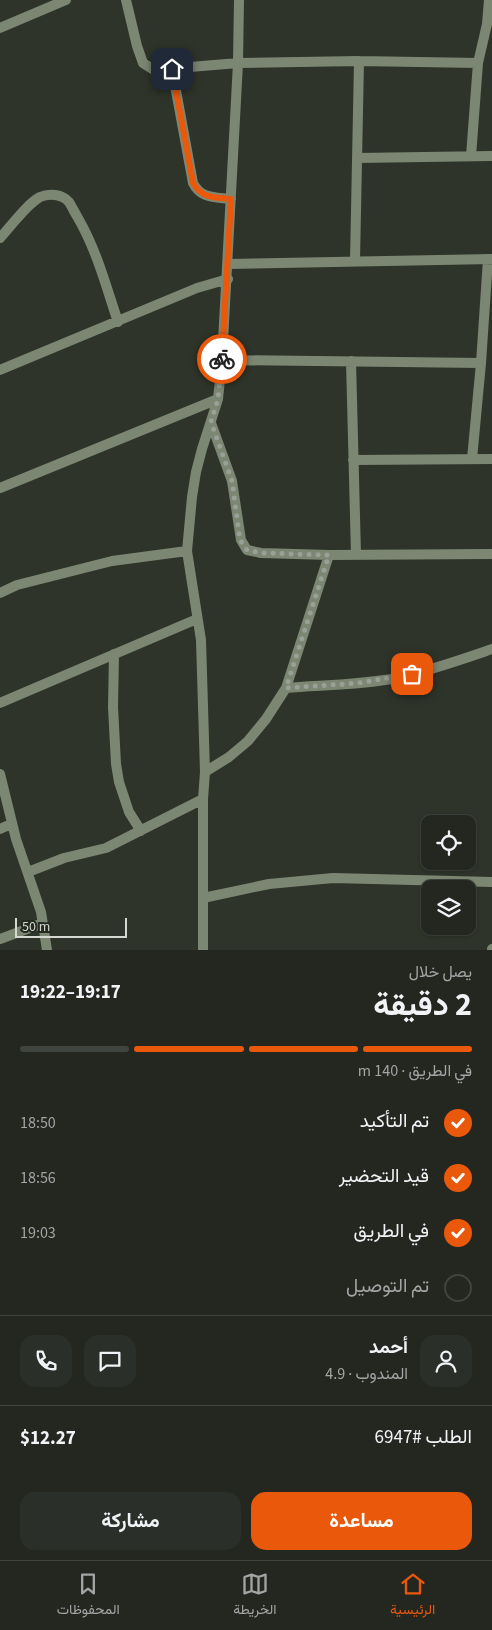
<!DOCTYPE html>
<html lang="ar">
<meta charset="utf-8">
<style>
body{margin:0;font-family:"Source Sans 3",Vazirmatn,sans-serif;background:#2b2f29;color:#f1f3f6;direction:rtl;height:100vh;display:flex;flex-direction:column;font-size:19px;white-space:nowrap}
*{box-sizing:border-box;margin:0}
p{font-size:16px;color:#a3a5a5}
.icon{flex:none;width:28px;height:28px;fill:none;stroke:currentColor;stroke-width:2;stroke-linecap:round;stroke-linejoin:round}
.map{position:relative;height:950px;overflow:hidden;direction:ltr}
.details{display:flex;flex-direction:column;background:#232720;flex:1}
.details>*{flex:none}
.tools{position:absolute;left:421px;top:815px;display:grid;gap:10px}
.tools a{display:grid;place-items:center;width:55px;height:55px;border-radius:10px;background:#232720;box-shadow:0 1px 4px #0004,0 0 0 1px #40443e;font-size:25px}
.scale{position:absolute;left:15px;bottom:12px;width:112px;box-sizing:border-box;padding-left:5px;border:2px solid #d4d8d1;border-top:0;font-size:14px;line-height:18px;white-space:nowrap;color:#d4d8d1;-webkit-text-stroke:4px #252a20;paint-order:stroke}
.pin{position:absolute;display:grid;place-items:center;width:42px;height:42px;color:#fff;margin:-21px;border-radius:10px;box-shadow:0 2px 8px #0006}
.courier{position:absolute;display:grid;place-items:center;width:50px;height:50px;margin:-25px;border:4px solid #ea580c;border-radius:50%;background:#fff;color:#222;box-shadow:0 1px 6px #0007}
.overview em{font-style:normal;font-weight:700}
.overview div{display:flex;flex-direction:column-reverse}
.overview{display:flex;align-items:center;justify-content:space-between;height:85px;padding:0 20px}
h1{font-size:32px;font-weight:700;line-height:38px}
.bar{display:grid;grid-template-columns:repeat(4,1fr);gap:8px 5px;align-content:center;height:60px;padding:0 20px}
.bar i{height:6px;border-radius:4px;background:#40443e}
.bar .active{background:#ea580c}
.bar p{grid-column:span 4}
.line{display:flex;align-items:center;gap:12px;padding:0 20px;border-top:1px solid #40443e}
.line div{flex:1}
.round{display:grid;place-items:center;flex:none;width:52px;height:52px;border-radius:15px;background:#2b2f29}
ol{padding:0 20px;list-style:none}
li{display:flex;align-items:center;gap:15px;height:55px}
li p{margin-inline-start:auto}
li .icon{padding:5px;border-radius:50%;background:#ea580c;color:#fff;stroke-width:4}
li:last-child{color:#a3a5a5}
li i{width:28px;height:28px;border:2px solid #40443e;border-radius:50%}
.cta{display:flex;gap:10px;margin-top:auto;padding:10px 20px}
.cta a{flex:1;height:58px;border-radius:15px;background:#ea580c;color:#fff;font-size:20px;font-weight:700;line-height:58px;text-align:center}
.cta a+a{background:#2b2f29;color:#f1f3f6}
.dock{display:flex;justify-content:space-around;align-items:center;height:70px;border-top:1px solid #40443e;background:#232720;font-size:14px;color:#a3a5a5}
.dock a{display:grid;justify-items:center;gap:2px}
.dock .active{color:#ea580c}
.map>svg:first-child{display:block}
</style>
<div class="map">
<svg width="492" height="950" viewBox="0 0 492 950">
<rect width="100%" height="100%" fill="#2f342a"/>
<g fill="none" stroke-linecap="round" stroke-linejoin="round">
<!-- street -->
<path stroke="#7c8773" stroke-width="10" d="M126 0 137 46 143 63 154 70 238 63 359 61 478 63
M0 28 66 0
M172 69 193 183C201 199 215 197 231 199
M471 156 478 63 487 24 489 0
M357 158 492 156
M0 238C11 226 27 204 40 197 49 193 62 194 69 202 72 207 75 213 78 218 97 251 106 286 118 322
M355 261 359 61
M228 264 492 259
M222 360 481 363
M351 361 356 555
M0 370 197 288 228 279
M211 423 232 481 241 540 247 550 261 553 329 555 492 554
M472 459 481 363 488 259
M353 460 492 459
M0 488 218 399
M0 593 17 585 112 561 187 551
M114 654 113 707 116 764 119 782 129 812 141 831
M286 688C322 685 361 685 397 678 429 671 460 660 492 649
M0 703 197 619
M205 772 229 757 248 741 266 719 286 688 329 555
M0 774 16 839 41 912 47 950
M0 829 11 824
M28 872 64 858 106 848 203 799
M203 898 269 884 333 878 492 882
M0 939 43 923
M203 950V799L205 772 201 640 187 551 192 497 196 472 202 449 218 399 222 360 238 63 239 0
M492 950V949"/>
</g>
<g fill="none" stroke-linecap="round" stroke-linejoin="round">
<!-- done -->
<path stroke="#9a9f97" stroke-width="5" stroke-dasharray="0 9" d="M222 359 218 399 211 422 232 481 240 540 247 550 261 553 329 555 286 688 359 683 412 674"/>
<!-- route -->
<path stroke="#ea580c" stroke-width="6" d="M172 69 193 183C202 199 215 197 231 199L222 359"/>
</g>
</svg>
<div class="tools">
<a><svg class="icon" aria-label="locate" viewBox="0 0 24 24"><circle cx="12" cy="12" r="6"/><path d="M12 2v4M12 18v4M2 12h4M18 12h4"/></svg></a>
<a><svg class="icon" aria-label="layers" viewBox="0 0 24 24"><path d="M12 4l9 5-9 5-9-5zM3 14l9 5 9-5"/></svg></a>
</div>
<div class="scale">50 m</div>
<div class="pin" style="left:412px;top:674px;background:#ea580c"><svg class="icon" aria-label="bag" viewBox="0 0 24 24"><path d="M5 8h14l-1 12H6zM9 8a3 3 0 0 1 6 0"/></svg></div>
<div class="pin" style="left:172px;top:69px;background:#1f2937"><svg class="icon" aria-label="home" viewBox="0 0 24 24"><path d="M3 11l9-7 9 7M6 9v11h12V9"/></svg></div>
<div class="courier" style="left:222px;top:359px"><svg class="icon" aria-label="bike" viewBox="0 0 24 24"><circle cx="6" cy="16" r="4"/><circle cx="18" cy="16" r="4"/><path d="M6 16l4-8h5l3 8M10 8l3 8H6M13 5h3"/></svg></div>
</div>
<section class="details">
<div class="overview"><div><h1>2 دقيقة</h1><p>يصل خلال</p></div><em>19:17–19:22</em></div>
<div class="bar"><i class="active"></i><i class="active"></i><i class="active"></i><i></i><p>في الطريق · 140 m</p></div>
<ol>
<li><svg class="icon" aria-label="check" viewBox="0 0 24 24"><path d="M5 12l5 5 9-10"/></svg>تم التأكيد<p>18:50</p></li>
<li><svg class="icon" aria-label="check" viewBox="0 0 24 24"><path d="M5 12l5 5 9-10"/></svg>قيد التحضير<p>18:56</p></li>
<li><svg class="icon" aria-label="check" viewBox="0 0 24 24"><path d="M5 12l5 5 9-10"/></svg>في الطريق<p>19:03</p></li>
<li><i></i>تم التوصيل</li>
</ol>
<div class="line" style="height:90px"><a class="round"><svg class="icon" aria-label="person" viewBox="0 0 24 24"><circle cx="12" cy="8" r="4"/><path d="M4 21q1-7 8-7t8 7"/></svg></a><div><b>أحمد</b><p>المندوب · 4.9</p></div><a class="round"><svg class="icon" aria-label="chat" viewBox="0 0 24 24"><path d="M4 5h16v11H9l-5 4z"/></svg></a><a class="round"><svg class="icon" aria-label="phone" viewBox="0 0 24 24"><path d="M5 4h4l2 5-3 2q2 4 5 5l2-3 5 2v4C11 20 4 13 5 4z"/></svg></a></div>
<div class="line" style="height:65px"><div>الطلب #6947</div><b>$12.27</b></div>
<div class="cta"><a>مساعدة</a><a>مشاركة</a></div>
</section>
<nav class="dock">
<a class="active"><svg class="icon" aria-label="home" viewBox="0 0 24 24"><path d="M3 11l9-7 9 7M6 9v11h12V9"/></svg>الرئيسية</a>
<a><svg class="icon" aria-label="map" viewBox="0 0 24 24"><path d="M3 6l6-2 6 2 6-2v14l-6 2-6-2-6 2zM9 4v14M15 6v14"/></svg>الخريطة</a>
<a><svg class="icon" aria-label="saved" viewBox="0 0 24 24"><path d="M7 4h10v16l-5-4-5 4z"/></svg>المحفوظات</a>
</nav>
